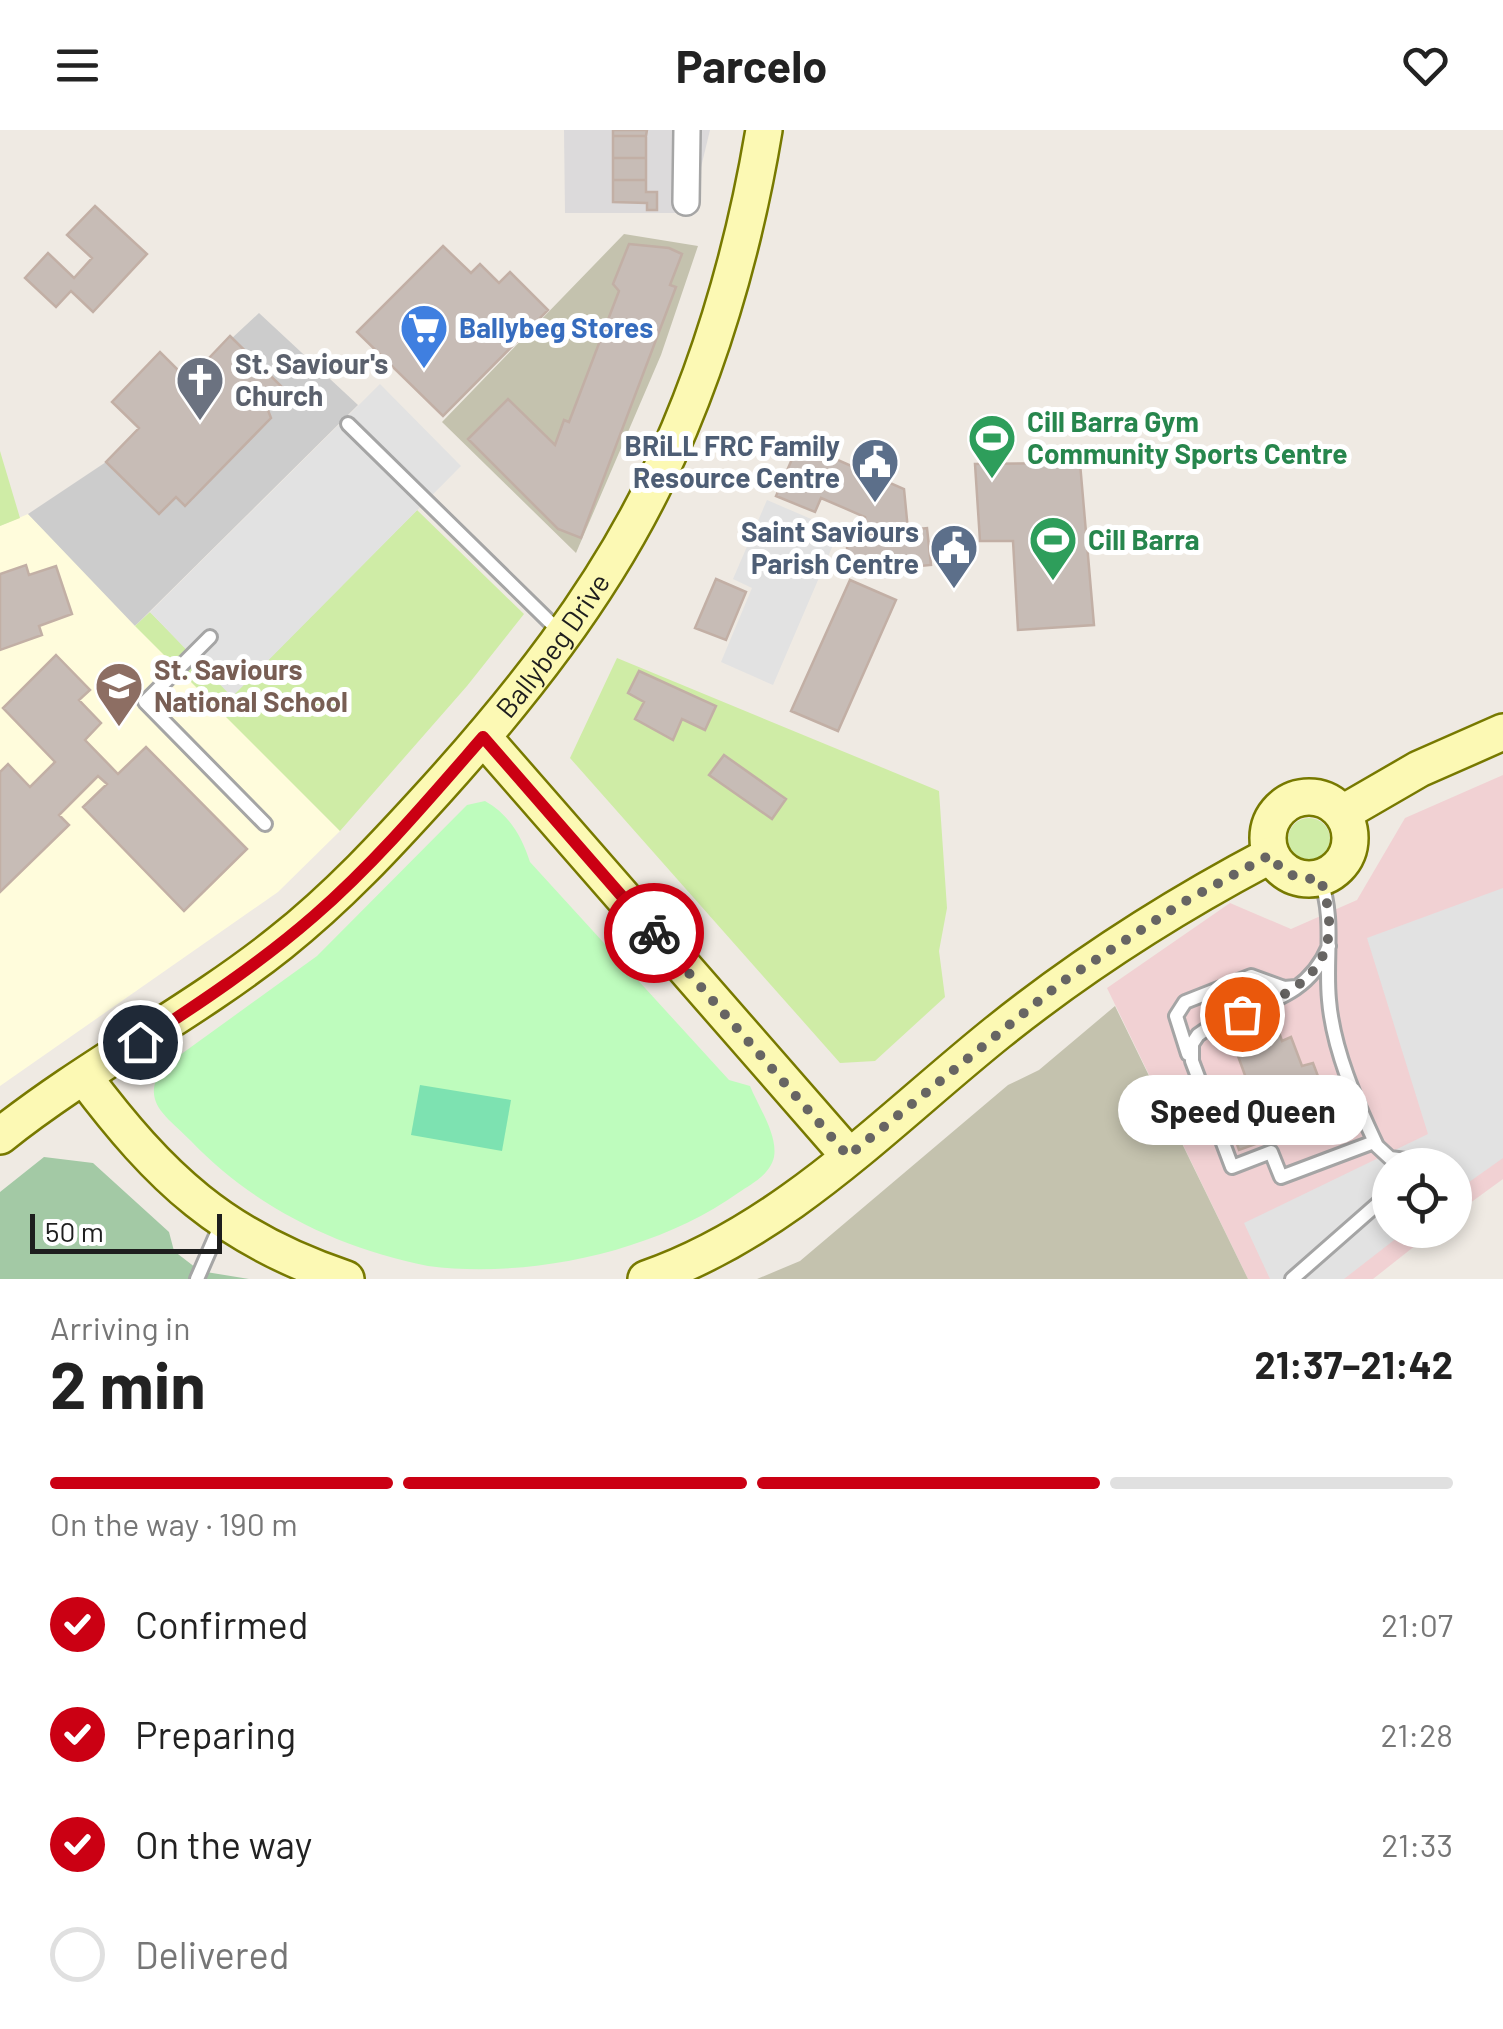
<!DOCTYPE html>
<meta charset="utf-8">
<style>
body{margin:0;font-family:Barlow,sans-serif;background:#f6f6f6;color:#222;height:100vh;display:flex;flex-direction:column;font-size:38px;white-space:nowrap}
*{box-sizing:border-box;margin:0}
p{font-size:32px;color:#767676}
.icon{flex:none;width:55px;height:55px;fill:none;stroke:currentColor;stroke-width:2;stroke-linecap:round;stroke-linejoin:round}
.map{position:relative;height:1149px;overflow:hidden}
.sheet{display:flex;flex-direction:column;background:#fff;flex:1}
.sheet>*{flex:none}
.controls{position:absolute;left:1372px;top:1018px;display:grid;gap:20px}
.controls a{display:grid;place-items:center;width:100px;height:100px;border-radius:50%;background:#fff;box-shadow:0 5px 15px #0003;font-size:50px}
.scale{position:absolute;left:30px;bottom:25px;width:192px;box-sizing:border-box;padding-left:10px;border:5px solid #1e1e1e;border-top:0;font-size:28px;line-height:35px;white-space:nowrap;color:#1e1e1e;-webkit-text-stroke:8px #fff;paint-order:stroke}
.pin{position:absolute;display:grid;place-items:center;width:85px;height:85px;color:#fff;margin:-42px;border:5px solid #fff;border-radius:50%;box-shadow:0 2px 10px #0007}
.courier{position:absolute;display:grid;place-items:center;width:100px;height:100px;margin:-50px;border:8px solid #cb0013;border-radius:50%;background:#fff;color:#222;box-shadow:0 2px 12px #0007}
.bubble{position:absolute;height:70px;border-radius:35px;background:#fff;box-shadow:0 5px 15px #0003;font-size:32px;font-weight:700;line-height:70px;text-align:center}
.overview em{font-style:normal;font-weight:700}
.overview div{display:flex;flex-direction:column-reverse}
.overview{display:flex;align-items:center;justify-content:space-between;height:170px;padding:0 50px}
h1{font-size:65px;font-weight:700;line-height:75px}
.bar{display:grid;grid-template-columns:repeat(4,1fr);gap:15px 10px;align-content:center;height:120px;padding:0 50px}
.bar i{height:12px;border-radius:8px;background:#e0e0e0}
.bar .on{background:#cb0013}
.bar p{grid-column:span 4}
ol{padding:0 50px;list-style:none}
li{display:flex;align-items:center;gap:30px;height:110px}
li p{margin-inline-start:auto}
li .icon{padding:10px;border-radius:50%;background:#cb0013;color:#fff;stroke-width:4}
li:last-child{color:#767676}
li i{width:55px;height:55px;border:5px solid #e0e0e0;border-radius:50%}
header{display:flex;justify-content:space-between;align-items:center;height:130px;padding:0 50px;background:#fff;font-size:45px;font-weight:700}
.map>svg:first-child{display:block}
</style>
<header><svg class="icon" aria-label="menu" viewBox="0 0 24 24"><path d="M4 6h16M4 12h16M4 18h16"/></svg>Parcelo<svg class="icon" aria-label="heart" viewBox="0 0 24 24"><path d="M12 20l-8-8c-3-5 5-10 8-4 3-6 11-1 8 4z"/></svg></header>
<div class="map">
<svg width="1503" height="1149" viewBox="0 0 1503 1149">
<rect width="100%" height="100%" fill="#efeae3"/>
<!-- residential -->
<path fill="#dcdadb" d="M564 0H710L690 83H565Z"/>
<!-- commercial -->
<path fill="#f1d1d3" d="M1503 645V1049L1455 1084V1035H1390V1100H1435L1373 1149H1248L1107 858 1230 773 1291 799 1357 770 1405 688Z"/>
<!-- education -->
<path fill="#fffcdc" d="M28 384 340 701 278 762 0 956V396Z"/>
<!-- religious -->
<path fill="#ccc" d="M259 183 358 275 135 496 28 384 106 332 138 299 112 272 160 222 188 249Z"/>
<!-- construction -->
<path fill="#c4c2ae" d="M624 104 698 116 661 225 576 423 442 292Z
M1115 876 1248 1149H757L800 1131 1008 955 1039 940Z"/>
<!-- grass -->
<path fill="#cfeca6" d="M0 321 20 388 0 396Z
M417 380 524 484 467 556 340 701 135 496 150 482 232 566Z
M617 528 939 661 947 778 939 821 945 867 875 931 840 933 570 628Z
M1288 709a21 21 0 1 1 42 0a21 21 0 1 1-42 0Z"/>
<!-- cemetery -->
<path fill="#a3c9a5" d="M44 1027 93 1033 169 1102 174 1121 200 1141 249 1149H0V1062Z"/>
<!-- park -->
<path fill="#befcbd" d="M485 671C509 684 522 707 530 732L729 950 750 956C758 976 778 1005 774 1027 770 1045 751 1054 738 1063 655 1122 529 1149 428 1136 338 1118 254 1077 191 1011 167 986 140 973 162 938L317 826 467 675Z"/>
<!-- pitch -->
<path fill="#7de2b1" d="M420 955 511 970 502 1021 411 1005Z"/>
<!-- parking -->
<path fill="#e2e2e2" d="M380 254 461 336 232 567 150 482Z
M767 370 839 401 773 555 721 532 752 458 733 449Z
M1503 758V1028L1455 1062V1035H1390V1100H1407L1344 1149H1270L1244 1093 1428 1004 1367 808Z"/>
<!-- building -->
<path fill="#c7bcb6" stroke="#c2afa5" stroke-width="2.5" d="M613 0H647L646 6H613Z
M613 6H646V28H613Z
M613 28H646V50H613Z
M613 50H646V62H657V80H647V73L613 72Z
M95 76 147 124 93 182 71 161 56 177 25 148 48 123 74 148 92 128 67 105Z
M629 114 669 118 682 124 670 155 676 157 581 408 558 399 468 309 508 269 555 315 564 290 569 292 619 161 613 154Z
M443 116 471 143 480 134 499 153 510 142 548 180 443 286 357 202Z
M230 206 283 258 266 275 271 288 185 376 176 367 159 384 106 332 139 298 112 272 160 222 188 250Z
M799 313 904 359 908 400 927 398 931 435 849 443 846 405 867 403 865 387 821 368 815 382 776 366Z
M1080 333 1094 495 1018 500 1013 411H980L975 334Z
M26 435 29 445 56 436 72 484 39 496 42 505 0 520V444Z
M716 449 746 462 726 510 695 498Z
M850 450 896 470 838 601 791 581Z
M56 525 90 560 79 570 101 593 85 610 118 644 146 617 247 719 184 781 83 677 107 654 98 646 59 685 69 695 0 762V642L8 634 30 657 55 632 3 578Z
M639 541 716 576 705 600 682 589 673 610 635 589 644 572 628 563Z
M724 625 786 669 772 689 709 645Z
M1274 888 1282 911 1291 907 1302 936 1313 933 1333 986 1239 1020 1221 970 1250 959 1230 904Z"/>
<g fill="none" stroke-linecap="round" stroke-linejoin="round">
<!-- lane casing -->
<g stroke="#a5a5a5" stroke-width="18">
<path id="lane" d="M348 294 561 503
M210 507 145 572 265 694
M1320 748C1335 789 1325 828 1329 870 1333 919 1356 972 1377 1016L1390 1028 1406 1030 1404 1035
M1329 816C1302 880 1244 870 1198 905L1192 914V931L1232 1037 1271 1022 1281 1047 1374 1012
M1188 924 1176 886 1185 872 1251 846 1284 858 1296 857
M197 1149 221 1094
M1292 1149 1390 1063"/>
</g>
<!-- street casing -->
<g stroke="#a5a5a5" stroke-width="30">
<path id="street" d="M686 72 687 0"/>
</g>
<!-- secondary casing -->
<g stroke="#777900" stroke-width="40">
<g id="secondary">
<path d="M483 607 849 1026"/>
<circle cx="1309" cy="708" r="41"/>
<path d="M1343 683 1419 639 1503 602"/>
<path d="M84 947C160 1048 223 1108 346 1149"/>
<path id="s1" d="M0 1006C89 935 191 884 280 813 338 767 387 714 436 660 520 567 600 466 655 353 708 243 744 120 764 0"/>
<path d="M646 1149C784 1101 886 992 998 902 1083 834 1174 776 1271 725"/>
</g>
</g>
<!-- lane -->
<use href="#lane" stroke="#fff" stroke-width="12"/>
<!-- street -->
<use href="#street" stroke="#fff" stroke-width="25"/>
<!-- secondary -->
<use href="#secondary" stroke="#fcf9b4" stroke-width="35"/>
</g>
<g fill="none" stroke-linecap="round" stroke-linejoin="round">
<!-- done -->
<path stroke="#676563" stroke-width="10" stroke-dasharray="0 18" d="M654 803 848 1026 1062 852 1182 773 1270 725C1283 744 1298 751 1320 748 1347 826 1312 857 1242 884"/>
<!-- route -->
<path stroke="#cb0013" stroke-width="12" d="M140 912C200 873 260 833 314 786 376 732 429 669 483 607L654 803"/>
</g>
<!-- icons -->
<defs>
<g id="supermarket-pin" transform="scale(2.5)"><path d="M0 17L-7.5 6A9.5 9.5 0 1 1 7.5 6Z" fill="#3f7fe0" stroke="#fff"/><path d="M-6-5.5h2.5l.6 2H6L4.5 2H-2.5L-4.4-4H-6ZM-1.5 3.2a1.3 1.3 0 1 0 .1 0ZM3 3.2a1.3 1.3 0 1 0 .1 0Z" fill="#fff"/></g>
<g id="church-pin" transform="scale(2.5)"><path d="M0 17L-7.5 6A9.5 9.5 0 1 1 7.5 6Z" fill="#6b7280" stroke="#fff"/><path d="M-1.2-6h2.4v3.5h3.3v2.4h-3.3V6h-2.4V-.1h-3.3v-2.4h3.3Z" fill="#fff"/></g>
<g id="stadium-pin" transform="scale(2.5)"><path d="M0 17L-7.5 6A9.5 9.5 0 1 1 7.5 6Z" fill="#2e9e5b" stroke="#fff"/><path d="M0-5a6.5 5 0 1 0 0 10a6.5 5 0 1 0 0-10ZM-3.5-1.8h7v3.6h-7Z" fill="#fff"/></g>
<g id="civic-pin" transform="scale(2.5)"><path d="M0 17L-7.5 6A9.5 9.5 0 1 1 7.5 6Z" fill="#5c6f8a" stroke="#fff"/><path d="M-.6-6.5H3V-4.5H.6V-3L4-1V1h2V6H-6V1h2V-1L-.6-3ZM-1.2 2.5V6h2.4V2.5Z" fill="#fff"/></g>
<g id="school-pin" transform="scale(2.5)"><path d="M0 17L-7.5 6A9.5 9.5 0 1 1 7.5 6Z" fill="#8d6e63" stroke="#fff"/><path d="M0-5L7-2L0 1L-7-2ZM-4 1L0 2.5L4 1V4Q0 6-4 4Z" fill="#fff"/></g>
</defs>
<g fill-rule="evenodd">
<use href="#supermarket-pin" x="424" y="198"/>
<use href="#church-pin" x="200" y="250"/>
<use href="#stadium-pin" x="992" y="308"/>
<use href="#civic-pin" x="875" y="332"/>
<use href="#stadium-pin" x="1053" y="410"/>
<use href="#civic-pin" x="954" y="418"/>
<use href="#school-pin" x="119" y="556"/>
</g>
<g text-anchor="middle" stroke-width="10" stroke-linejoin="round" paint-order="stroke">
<!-- shop labels -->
<g font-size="28" font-weight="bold" fill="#366cbe" stroke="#fff" text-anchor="start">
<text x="459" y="208">Ballybeg Stores</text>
</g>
<!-- worship labels -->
<g font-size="28" font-weight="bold" fill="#5b616d" stroke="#fff" text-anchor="start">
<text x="235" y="244">St. Saviour's<tspan x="235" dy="32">Church</tspan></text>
</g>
<!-- leisure labels -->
<g font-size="28" font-weight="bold" fill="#27864d" stroke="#fff" text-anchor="start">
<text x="1027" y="302">Cill Barra Gym<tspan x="1027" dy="32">Community Sports Centre</tspan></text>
<text x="1088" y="420">Cill Barra</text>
</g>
<!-- service labels -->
<g font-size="28" font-weight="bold" fill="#4e5e75" stroke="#fff" text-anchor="end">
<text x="840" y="326">BRiLL FRC Family<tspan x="840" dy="32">Resource Centre</tspan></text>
<text x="919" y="412">Saint Saviours<tspan x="919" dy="32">Parish Centre</tspan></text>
</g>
<!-- street labels -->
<g font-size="28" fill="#1e1e1e" stroke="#fff">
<text dy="10" stroke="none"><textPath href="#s1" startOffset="745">Ballybeg Drive</textPath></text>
</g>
<!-- education labels -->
<g font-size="28" font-weight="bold" fill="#785e54" stroke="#fff" text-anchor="start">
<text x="154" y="550">St. Saviours<tspan x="154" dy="32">National School</tspan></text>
</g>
</g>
</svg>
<div class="controls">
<a><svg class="icon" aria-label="locate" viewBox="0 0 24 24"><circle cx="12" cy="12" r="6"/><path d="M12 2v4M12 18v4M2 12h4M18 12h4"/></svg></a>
</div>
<div class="scale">50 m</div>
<div class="pin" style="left:1242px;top:884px;background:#ea580c"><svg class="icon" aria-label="bag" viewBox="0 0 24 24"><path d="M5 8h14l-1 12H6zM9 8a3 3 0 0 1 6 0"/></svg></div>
<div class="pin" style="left:140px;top:912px;background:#1f2937"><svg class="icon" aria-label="home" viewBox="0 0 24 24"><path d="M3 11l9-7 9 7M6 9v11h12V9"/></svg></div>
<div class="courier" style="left:654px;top:803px"><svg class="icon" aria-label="bike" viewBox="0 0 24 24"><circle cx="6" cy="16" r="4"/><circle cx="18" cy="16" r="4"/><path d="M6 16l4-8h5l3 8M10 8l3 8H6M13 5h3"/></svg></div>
<div class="bubble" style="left:1118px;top:945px;width:250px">Speed Queen</div>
</div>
<section class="sheet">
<div class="overview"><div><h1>2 min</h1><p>Arriving in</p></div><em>21:37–21:42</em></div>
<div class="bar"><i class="on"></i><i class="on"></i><i class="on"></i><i></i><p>On the way · 190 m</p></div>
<ol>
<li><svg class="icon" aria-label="check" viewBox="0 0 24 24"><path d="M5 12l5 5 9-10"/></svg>Confirmed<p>21:07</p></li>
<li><svg class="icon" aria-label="check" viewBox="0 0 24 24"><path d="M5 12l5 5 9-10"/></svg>Preparing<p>21:28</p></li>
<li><svg class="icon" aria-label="check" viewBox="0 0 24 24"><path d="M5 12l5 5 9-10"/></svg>On the way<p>21:33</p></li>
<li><i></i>Delivered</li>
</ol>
</section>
